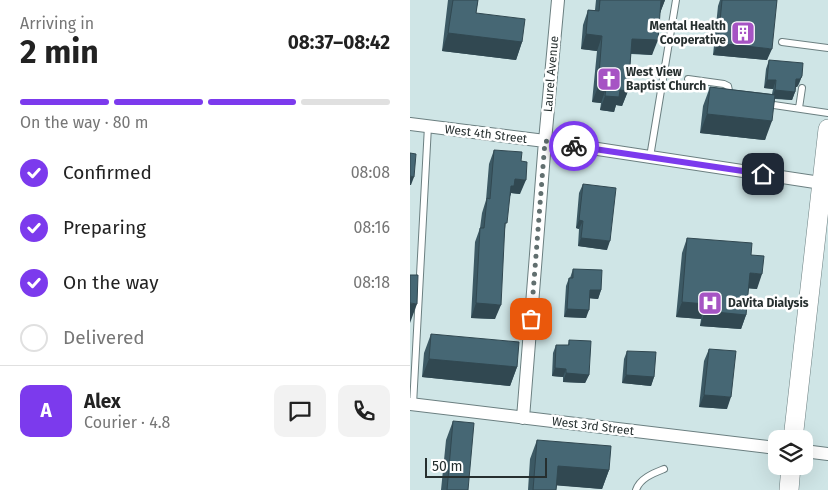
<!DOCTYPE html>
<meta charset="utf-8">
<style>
body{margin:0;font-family:"Fira Sans",sans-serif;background:#f2f2f2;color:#222;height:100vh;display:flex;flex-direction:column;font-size:19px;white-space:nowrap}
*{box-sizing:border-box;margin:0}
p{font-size:16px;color:#767676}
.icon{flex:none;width:28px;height:28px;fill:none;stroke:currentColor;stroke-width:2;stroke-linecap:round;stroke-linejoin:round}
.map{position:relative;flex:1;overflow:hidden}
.panel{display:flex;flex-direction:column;background:#fff;width:410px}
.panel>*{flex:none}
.tools{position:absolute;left:358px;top:430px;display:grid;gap:10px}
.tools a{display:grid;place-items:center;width:45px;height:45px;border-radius:10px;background:#fff;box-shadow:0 5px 20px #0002;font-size:25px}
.scale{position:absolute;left:15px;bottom:12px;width:122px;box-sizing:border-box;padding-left:5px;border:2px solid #262f2f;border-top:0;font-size:14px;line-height:18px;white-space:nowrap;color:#262f2f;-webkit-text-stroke:4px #fff;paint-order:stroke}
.pin{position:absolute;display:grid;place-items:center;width:42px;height:42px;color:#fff;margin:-21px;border-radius:10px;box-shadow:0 2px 8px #0006}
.courier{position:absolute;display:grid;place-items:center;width:50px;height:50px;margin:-25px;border:4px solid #7c3aed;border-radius:50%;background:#fff;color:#222;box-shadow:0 1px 6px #0007}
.overview em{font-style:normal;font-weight:700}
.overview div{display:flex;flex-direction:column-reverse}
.overview{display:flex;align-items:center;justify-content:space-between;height:85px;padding:0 20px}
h1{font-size:32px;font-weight:700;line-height:38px}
.bar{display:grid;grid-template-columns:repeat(4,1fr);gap:8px 5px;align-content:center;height:60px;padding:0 20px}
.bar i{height:6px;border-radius:4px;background:#e0e0e0}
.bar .active{background:#7c3aed}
.bar p{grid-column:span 4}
.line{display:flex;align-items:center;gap:12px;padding:0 20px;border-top:1px solid #e0e0e0}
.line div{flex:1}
.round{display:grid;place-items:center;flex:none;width:52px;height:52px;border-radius:10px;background:#f2f2f2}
ol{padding:0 20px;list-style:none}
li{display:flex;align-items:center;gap:15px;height:55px}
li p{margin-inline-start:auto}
li .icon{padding:5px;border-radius:50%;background:#7c3aed;color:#fff;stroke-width:4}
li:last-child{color:#767676}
li i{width:28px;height:28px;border:2px solid #e0e0e0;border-radius:50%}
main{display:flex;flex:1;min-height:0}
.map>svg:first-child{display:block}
</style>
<main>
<section class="panel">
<div class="overview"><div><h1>2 min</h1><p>Arriving in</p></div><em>08:37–08:42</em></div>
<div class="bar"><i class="active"></i><i class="active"></i><i class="active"></i><i></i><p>On the way · 80 m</p></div>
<ol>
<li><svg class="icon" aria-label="check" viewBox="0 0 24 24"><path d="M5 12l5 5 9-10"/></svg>Confirmed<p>08:08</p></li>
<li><svg class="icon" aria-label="check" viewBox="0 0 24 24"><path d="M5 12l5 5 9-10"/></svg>Preparing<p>08:16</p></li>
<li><svg class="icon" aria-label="check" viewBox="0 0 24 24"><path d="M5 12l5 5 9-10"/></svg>On the way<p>08:18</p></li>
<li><i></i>Delivered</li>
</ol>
<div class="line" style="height:90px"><b class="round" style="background:#7c3aed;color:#fff">A</b><div><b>Alex</b><p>Courier · 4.8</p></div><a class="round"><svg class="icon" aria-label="chat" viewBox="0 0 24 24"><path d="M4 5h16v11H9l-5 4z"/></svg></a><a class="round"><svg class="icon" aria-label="phone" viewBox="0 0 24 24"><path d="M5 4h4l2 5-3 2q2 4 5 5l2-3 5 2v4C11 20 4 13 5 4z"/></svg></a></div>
</section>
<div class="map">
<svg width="418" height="490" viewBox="0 0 418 490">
<rect width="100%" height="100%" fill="#cfe5e6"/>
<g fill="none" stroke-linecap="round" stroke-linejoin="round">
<!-- lane casing -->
<g stroke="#6b7f80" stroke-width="8">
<path id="lane" d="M372 42 418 48
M278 79 314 84 318 86 320 95 321 97
M357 104 418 113
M389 108 392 88
M240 157 266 0
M3 405 18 126
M226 490C230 478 244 473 254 469"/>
</g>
<!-- street casing -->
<g stroke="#6b7f80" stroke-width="14">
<path id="street" d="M0 124 135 141 418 184
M0 404 366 448
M113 418 135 141 148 0
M394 451 418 454"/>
</g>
<!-- secondary casing -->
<g stroke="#6b7f80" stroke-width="20">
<path id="secondary" d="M383 439 418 129
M379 490 381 466"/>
</g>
<!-- lane -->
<use href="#lane" stroke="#fff" stroke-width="6"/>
<!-- street -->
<use href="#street" stroke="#fff" stroke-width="12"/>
<!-- secondary -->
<use href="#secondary" stroke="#fff" stroke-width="19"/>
</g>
<!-- wall -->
<path fill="#3c5964" d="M38 0H68L66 13 112 42 106 60 32 51Z
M186 0H255L250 13 242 55 221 54 218 91 212 106 206 105 204 112 190 110 191 103 182 102 187 51 171 49 173 25 178 10H185Z
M310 0H367L357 60 303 55 308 6Z
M359 60 392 76 389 84 387 87H386L385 92 382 100 365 99 355 140 290 133 293 106 300 87 362 94 363 89 354 88 356 69Z
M84 150 111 161 110 194 101 193 99 199 95 229 85 319 61 318 65 242 70 228 72 213 76 200 79 164Z
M173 184 197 250 168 246 169 229 166 228 169 193Z
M277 238 341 255 347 289 338 288 336 315 331 329 290 326 291 319 266 317 272 253Z
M163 269 191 290 188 299 179 298 176 318 154 317 156 286 159 278H160Z
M21 334 107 367 100 386 12 377 14 353Z
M159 340 179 375 175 383 153 382V377L142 376 143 353 146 345H158Z
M299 349 317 409 289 407 294 361Z
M217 351 244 377 241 386 212 383 214 359Z
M43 421 58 490H31L36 440Z
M127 440 199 470 192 489 147 485 146 490H118L120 459Z"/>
<!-- shaded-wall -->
<path fill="#314851" d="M250 0H255L250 13Z
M38 33 112 42 106 60 32 51Z
M176 34 192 36 187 51 171 49Z
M222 39 248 40 242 55 217 53Z
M308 43 362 49 357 60 303 55Z
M392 76 387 87H383L386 79Z
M357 80H366L363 89 354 88Z
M188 87 196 88 191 103 182 102Z
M210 90 218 91 212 106 206 105 204 112 190 110 195 96Z
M365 90 385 92 382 100 362 98Z
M297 114 362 121 355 140 290 133Z
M0 176 4 177 1 185H0Z
M105 179 116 180 110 194 101 193 99 200 101 186Z
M169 220 173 221 169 229 166 228Z
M171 238 200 241 197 250 168 246Z
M340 273 352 274 347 289 334 288Z
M180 290H191L188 299 177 298Z
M272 302 296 304 291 319 266 317Z
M0 303 7 304 0 323Z
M66 303 91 305 85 319 61 318Z
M157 309 179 310 176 318 154 317Z
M295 311 336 315 331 329 290 326Z
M19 359 107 367 100 386 12 377Z
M145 368 156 369 153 377 142 376Z
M156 373 179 375 175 383 153 382Z
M216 375 244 377 241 386 212 383Z
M294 395 321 397 317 409 289 407Z
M148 466 199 470 192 489 141 485Z"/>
<!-- building -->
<path fill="#466774" stroke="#314851" d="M43 0H68L66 13 115 19 112 42 38 33Z
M190 0H251L248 40 222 39 218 91 210 90 209 97 195 96 196 88 188 87 192 36 176 34 178 10 189 11Z
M312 0H367L362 49 308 43Z
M359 60 393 63 392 76 390 79H386L385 92 365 90 366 80H357Z
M300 87 365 95 362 121 297 114Z
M84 150 112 152 111 161 117 162 116 180 105 179 104 186H101L97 223H95L91 305 66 303 70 228H74L77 198 80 199Z
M0 153 6 154 4 177 0 176Z
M173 184 206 188 200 241 171 238 173 221 169 220Z
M277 238 342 243 341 255 354 256 352 274 340 273 336 315 295 311 296 304 272 302Z
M163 269 192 270 191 290H180L179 310 157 309 159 278H163Z
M0 275H8L7 304 0 303Z
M21 334 109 342 107 367 19 359Z
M159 340 181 341 179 375 156 373V369L145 368 146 345H159Z
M299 349 326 351 321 397 294 395Z
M217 351 246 352 244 377 216 375Z
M43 421 64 423 58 490H37Z
M127 440 201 446 199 470 148 466 146 490H123Z"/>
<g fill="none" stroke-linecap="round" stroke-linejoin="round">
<!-- done -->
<path stroke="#616f6f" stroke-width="5" stroke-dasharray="0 9" d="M121 319 135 141 164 146"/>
<!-- route -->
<path stroke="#7c3aed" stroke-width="6" d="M164 146 353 174"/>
</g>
<!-- icons -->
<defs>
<g id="building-square" transform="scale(1.25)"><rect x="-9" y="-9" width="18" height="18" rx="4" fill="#a654c4" stroke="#fff"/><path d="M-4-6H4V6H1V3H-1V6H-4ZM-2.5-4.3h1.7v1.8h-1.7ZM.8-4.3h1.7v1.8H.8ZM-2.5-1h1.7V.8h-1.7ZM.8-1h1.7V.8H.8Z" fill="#fff"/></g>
<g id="church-square" transform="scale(1.25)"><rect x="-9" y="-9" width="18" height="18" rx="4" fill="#a654c4" stroke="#fff"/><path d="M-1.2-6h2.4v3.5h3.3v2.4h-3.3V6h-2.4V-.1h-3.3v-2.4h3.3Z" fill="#fff"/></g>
<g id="hospital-square" transform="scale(1.25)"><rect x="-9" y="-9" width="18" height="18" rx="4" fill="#a654c4" stroke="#fff"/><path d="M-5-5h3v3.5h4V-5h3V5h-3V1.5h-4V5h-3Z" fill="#fff"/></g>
</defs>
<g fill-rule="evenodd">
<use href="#building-square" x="333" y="33"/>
<use href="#church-square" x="199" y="79"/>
<use href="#hospital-square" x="300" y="303"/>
</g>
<g text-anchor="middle" stroke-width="5" stroke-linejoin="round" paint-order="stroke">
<!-- poi labels -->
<g font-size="12" font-weight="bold" fill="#262f2f" stroke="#fff" text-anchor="start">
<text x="316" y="30" text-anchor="end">Mental Health<tspan x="316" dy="14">Cooperative</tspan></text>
<text x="216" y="76">West View<tspan x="216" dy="14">Baptist Church</tspan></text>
<text x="318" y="307">DaVita Dialysis</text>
</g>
<!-- street labels -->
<g font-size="12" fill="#262f2f" stroke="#fff">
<text transform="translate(141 74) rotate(-85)" y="4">Laurel Avenue</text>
<text transform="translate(76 134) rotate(7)" y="4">West 4th Street</text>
<text transform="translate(183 426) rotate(7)" y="4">West 3rd Street</text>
</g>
</g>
</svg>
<div class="tools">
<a><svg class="icon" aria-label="layers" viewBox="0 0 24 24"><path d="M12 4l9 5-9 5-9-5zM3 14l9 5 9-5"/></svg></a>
</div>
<div class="scale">50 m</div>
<div class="pin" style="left:121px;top:319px;background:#ea580c"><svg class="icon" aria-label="bag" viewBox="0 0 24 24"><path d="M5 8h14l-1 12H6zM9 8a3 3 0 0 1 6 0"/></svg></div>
<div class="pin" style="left:353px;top:174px;background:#1f2937"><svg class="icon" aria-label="home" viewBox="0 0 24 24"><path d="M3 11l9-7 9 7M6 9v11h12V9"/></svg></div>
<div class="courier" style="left:164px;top:146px"><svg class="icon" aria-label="bike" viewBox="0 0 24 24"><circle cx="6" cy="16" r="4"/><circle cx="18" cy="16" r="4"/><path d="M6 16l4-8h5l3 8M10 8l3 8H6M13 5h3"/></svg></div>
</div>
</main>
